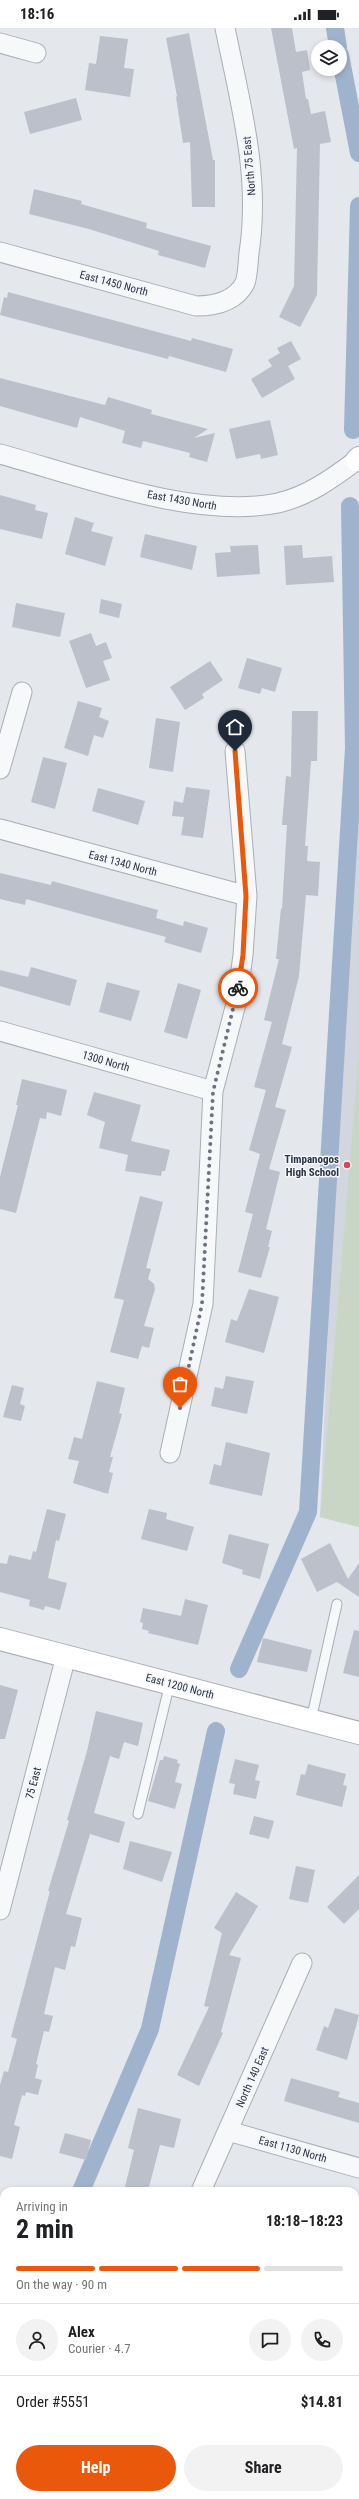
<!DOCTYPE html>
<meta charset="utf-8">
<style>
body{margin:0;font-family:"Roboto Condensed",sans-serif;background:#f2f2f2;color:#202124;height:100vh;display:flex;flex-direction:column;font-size:15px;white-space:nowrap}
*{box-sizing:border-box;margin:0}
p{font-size:13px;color:#757577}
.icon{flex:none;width:22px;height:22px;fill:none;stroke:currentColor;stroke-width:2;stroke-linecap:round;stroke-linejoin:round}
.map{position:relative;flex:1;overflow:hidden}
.sheet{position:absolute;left:0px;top:2159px;width:359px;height:312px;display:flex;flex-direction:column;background:#fff;border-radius:12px 12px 0 0;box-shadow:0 2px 6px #0003}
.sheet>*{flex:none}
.buttons{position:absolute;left:311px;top:12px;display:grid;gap:8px}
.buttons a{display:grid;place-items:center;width:36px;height:36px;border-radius:50%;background:#fff;box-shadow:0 2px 6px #0003;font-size:20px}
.pin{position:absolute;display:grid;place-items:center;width:34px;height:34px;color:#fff;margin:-41px -17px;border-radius:50% 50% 50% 0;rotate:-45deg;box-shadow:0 0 4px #0007}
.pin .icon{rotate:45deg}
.courier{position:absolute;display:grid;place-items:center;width:40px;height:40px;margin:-20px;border:3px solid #ea580c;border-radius:50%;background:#fff;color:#222;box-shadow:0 1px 5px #0007}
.head em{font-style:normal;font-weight:700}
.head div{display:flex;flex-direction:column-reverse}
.head{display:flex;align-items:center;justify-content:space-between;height:68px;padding:0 16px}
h1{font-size:26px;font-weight:700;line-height:30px}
.bar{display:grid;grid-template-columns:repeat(4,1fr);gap:6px 4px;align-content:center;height:48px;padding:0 16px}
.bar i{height:5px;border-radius:3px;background:#e0e0e0}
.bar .current{background:#ea580c}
.bar p{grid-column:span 4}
.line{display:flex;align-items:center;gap:10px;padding:0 16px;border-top:1px solid #e0e0e0}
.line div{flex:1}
.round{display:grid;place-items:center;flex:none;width:42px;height:42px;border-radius:21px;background:#f2f2f2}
.action{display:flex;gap:8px;margin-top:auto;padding:8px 16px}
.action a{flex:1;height:46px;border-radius:24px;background:#ea580c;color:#fff;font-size:16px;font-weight:700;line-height:46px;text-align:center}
.action a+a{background:#f2f2f2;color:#202124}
.status{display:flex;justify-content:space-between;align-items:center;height:28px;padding:0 20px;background:#fff;direction:ltr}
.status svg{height:11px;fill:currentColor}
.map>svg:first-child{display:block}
</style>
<div class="status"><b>18:16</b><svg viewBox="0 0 49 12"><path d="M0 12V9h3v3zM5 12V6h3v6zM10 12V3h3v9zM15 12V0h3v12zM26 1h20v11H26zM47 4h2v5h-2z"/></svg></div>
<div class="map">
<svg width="359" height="2471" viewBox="0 0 359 2471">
<rect width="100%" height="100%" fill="#e4e7ec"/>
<!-- built -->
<path fill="#d2d6de" d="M354 689H359V1499L320 1489Z"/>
<!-- green -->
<path fill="#c9d6c5" d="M359 1026V1499L320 1489Z"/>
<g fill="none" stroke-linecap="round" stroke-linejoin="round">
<!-- canal -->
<path stroke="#9fb4cc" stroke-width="18" d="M335 0 338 19
M340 27 359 125
M353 402 359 178
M239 1641 308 1484 354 720 350 478
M81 2163 150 2001 216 1703
M0 2358 4 2348"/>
</g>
<!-- building -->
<path fill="#bbc0ca" d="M271 0H292L296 24 307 22 310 42 302 44 306 71H308L311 86 325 83 331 114 320 116 317 267 300 299 279 289 294 258 297 120 294 121Z
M189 5 213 132H215V179H192L190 114 183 115 176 69 177 68 166 10Z
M100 8 128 11 124 40 134 41 130 69 85 62 89 35 96 36Z
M76 70 82 92 30 106 24 84Z
M34 161 82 173 81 176 147 195 146 200 211 218 205 240 158 227 159 223 89 201 29 186Z
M8 264 191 313 192 310 233 321 226 344 169 328 168 331 0 287 4 269 7 270Z
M291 313 301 331 288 338 295 351 262 370 251 351 272 338 268 332 280 325 277 320Z
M0 350 105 377 108 369 152 382 151 386 208 401 194 410 215 405 207 434 189 429 190 425 143 413 141 420 122 415 125 403 80 389 77 400 0 378Z
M270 392 278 427 261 431 260 426 236 431 229 401Z
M0 467 36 477 35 482 48 485 42 511 0 501Z
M75 489 94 495 91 503 113 509 105 538 65 526Z
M145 506 197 518 192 542 140 529Z
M258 517 260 546 217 549 215 525 231 524 230 518Z
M302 517 303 530 332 528 334 554 286 557 284 518Z
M101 571 122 576 119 590 99 585Z
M16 575 65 585 60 609 12 599Z
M91 605 96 618 106 614 112 630 103 633 110 652 86 660 69 613Z
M247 630 282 640 275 664 262 660 260 666 238 660Z
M210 633 223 652 202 666 204 670 185 682 170 659Z
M78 673 102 680 99 689 109 693 103 710 94 707 88 728 64 720Z
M292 683H318L317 733H311L305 818H308L307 833 320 834 318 868 306 867 299 948 282 1016 292 1019 275 1079 286 1082 269 1141 280 1144 266 1201 272 1203 268 1219H270L261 1250 238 1244 253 1186 245 1184 260 1126 249 1122 266 1062 254 1059 272 994 264 992 279 931H276L281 880 282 881 287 797H282L286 748 291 749Z
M156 690 180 694 173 744 149 740Z
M43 729 67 735 55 781 31 774Z
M186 759 210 762 203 810 181 807 184 789 172 788 174 773 183 775Z
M98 760 145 773 138 797 92 783Z
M0 845 51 857 52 853 158 882 156 890 183 898 184 893 208 900 201 925 164 914 166 909 26 871 25 877 0 871Z
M31 939 77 952 70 978 0 958V942L28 949Z
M107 954 140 963 131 993 99 984Z
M178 955 201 962 187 1011 164 1004Z
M22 1051 67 1062 61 1088 47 1084 46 1091 40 1090 16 1185 0 1181V1149L18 1077H16Z
M94 1064 141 1077 131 1113 170 1122 165 1143H162L161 1148 125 1143 128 1127 99 1120 105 1094 87 1087Z
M140 1168 163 1174 146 1240 151 1241 148 1251 154 1256 155 1261 144 1298 154 1300 149 1320 142 1318 138 1331 110 1324 124 1272 114 1270Z
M249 1261 279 1269 264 1325 225 1314 231 1291 237 1293Z
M226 1348 254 1353 247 1386 211 1378 215 1359 223 1361Z
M97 1353 125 1360 119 1385 122 1386 110 1429H113L109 1444 113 1445 108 1466 73 1455 79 1433 68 1431 74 1409 82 1411Z
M12 1357 24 1360 20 1376 25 1378 21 1393 3 1389Z
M226 1414 270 1425 262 1468 209 1456 214 1436 221 1438Z
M47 1481 66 1486 59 1513 56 1512 48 1550 67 1555 60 1582 45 1578 44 1582 29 1578 30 1572 0 1564V1535L7 1536 9 1527 31 1532 33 1523 36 1524Z
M149 1481 167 1485 166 1491 194 1499 187 1523 141 1511Z
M229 1506 269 1516 260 1551 242 1546 243 1542 222 1535Z
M330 1515 348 1551 359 1535V1569L337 1554 317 1564 301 1531Z
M185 1571 208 1577 198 1617 148 1605 149 1603 142 1601 143 1595 140 1594 143 1580 181 1588Z
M354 1602 359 1603V1649L343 1645Z
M263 1610 312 1622 307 1644 257 1634Z
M0 1657 18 1662 5 1711H0Z
M96 1683 143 1695 138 1718 124 1714 119 1731 110 1728 94 1785 125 1794 119 1815 90 1806 66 1886 82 1890 75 1919 71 1918 65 1942 55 1939 44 1986 53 1988 49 2004 44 2003 36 2036 38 2037 35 2050 42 2052 38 2067 26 2064 25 2068 22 2067 14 2097 20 2099 12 2131 0 2128V2057L4 2043 8 2044 17 2011 11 2009 50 1863H48L69 1793 67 1792 87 1723Z
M164 1728 178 1732 177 1735 180 1736 175 1754 182 1756 175 1781 148 1773 160 1732H163Z
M235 1731 259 1737 255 1752 260 1753 256 1771 233 1766 235 1756 229 1755Z
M308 1736 346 1746 343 1757 347 1758 342 1779 296 1767 301 1746 305 1747Z
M254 1788 274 1793 269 1811 249 1806Z
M130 1813 172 1824 162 1854 123 1841Z
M296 1838 315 1842 308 1875 289 1871Z
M359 1847V1881L344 1896 327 1879Z
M236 1864 258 1878 229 1927 241 1930 221 2004 223 2005 199 2058 177 2047 209 1979 204 1978 222 1905 214 1900Z
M335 1980 359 1987 347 2032 316 2022 324 1998 328 2000Z
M291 2050 340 2064 338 2069 359 2075V2095L284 2073Z
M138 2080 181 2091 174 2120 160 2117 148 2163H124L134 2122 128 2120Z
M65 2105 91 2112 86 2132 59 2125Z"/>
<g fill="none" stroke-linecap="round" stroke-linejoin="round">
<!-- lane casing -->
<g stroke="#a9aeb7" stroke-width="11">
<path id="lane" d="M311 1692 337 1576
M138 1786 170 1655"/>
</g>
<!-- street casing -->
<g stroke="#a9aeb7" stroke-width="21">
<path id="street" d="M0 15 36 25
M0 224 196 278C215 278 235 274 245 255 248 246 248 234 249 225 261 148 240 74 225 0
M0 426C80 448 197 492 278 475 308 468 333 450 357 432
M0 741 22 664
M0 801 247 868
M0 1003 213 1063
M170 1425 203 1276 213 1063 237 972 243 927 247 868 235 723
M0 1882 66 1628
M228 2103 359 2140
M201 2163 302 1935
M80 2471 81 2467"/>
</g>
<!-- secondary casing -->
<g stroke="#a9aeb7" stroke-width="24">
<path id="secondary" d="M357 432 359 430
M0 1611 359 1705"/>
</g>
<!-- lane -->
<use href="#lane" stroke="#f7f8fa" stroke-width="9"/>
<!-- street -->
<use href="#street" stroke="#f7f8fa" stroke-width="19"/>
<!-- secondary -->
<use href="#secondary" stroke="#fff" stroke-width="22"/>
</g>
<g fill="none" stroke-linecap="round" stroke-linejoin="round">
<!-- done -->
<path stroke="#6c737f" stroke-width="4" stroke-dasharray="0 7.2" d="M180 1380 202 1276 213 1064 238 960"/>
<!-- route -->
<path stroke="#ea580c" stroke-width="5" d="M235 723 246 868 243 927 238 960"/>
</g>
<!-- markers -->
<circle fill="#d1495b" stroke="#f4f6f9" stroke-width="1.5" cx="347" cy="1137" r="4"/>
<g text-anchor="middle" stroke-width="3" stroke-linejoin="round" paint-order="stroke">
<!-- street labels -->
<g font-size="11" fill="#2b3445" stroke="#f4f6f9">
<text transform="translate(249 138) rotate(-95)" y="4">North 75 East</text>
<text transform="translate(114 255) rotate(15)" y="4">East 1450 North</text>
<text transform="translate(182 472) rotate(10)" y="4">East 1430 North</text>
<text transform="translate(123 835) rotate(15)" y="4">East 1340 North</text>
<text transform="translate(106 1033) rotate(16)" y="4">1300 North</text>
<text transform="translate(180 1658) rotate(15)" y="4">East 1200 North</text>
<text transform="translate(33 1755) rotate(-75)" y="4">75 East</text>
<text transform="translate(252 2049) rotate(-66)" y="4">North 140 East</text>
<text transform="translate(293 2121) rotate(16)" y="4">East 1130 North</text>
</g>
<!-- poi labels -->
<g font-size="11" font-weight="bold" fill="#2b3445" stroke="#f4f6f9" text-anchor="end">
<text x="339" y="1135">Timpanogos<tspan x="339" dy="13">High School</tspan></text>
</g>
</g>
</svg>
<div class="buttons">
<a><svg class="icon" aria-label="layers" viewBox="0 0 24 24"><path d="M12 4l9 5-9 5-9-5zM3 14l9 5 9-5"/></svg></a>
</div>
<div class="pin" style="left:180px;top:1380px;background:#ea580c"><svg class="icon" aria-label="bag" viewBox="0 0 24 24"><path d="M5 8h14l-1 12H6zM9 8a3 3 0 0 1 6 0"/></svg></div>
<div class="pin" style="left:235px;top:723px;background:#1f2937"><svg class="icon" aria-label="home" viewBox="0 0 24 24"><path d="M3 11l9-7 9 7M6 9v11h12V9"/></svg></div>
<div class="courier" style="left:238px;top:960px"><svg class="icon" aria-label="bike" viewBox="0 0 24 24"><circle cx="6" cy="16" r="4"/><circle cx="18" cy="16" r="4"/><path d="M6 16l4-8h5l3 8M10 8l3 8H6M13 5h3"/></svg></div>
<section class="sheet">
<div class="head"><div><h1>2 min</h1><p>Arriving in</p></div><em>18:18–18:23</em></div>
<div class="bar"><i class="current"></i><i class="current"></i><i class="current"></i><i></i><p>On the way · 90 m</p></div>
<div class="line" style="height:72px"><a class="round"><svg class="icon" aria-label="person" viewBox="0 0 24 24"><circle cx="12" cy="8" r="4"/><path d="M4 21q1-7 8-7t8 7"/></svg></a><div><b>Alex</b><p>Courier · 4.7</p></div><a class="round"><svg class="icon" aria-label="chat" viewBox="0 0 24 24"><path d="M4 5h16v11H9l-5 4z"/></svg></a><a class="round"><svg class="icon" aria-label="phone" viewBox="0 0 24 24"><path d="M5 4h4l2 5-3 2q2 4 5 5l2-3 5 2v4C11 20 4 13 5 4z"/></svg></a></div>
<div class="line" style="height:52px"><div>Order #5551</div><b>$14.81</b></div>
<div class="action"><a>Help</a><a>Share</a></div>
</section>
</div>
